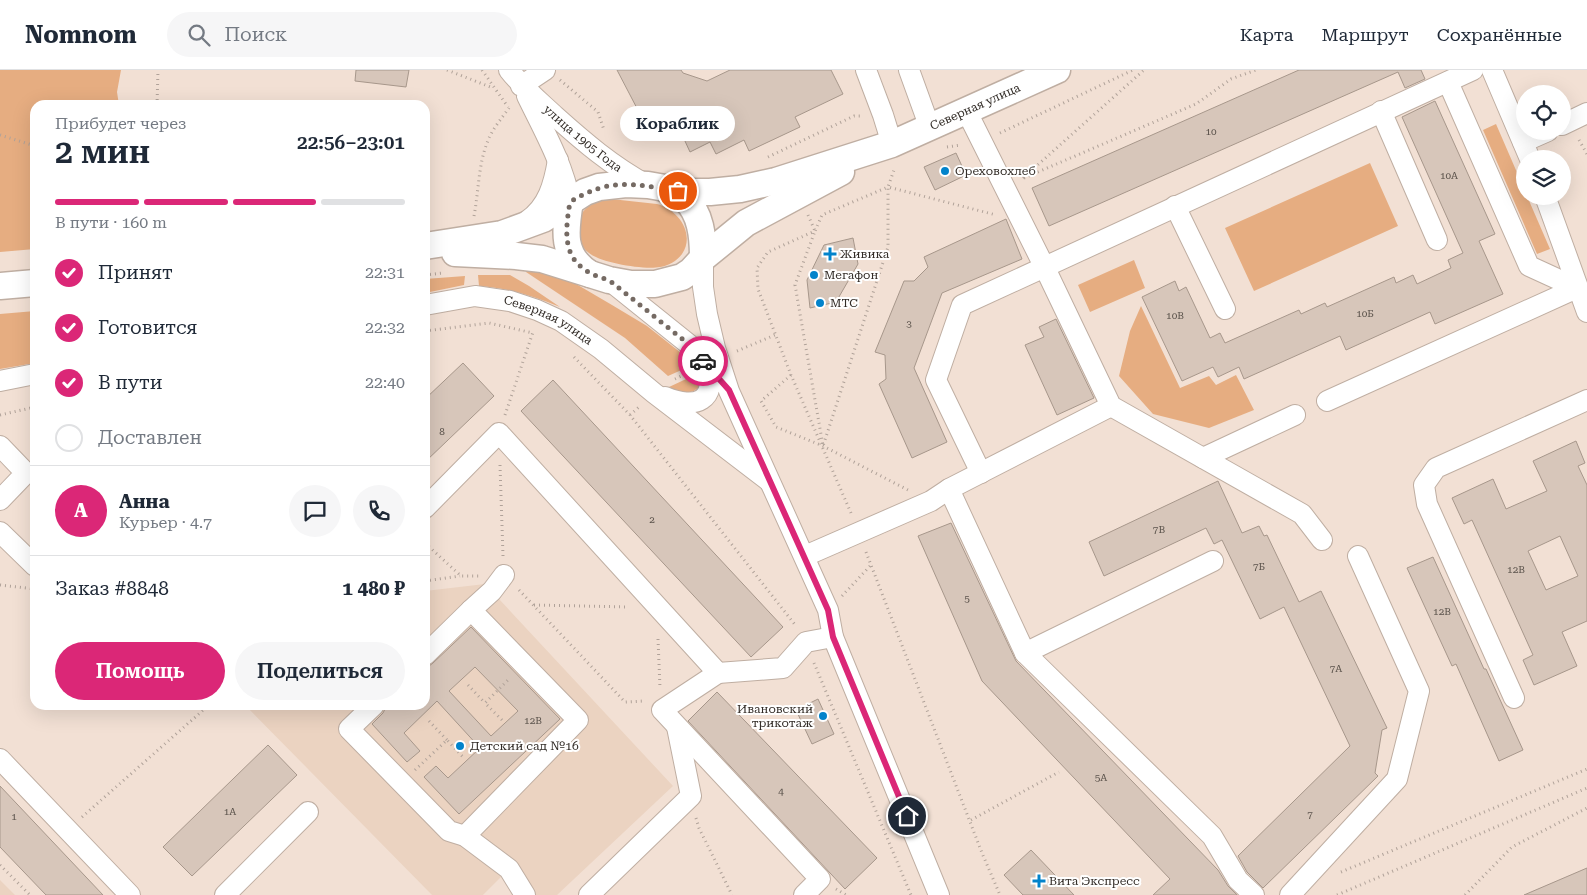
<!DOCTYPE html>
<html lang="ru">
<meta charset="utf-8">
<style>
body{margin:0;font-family:"Roboto Serif",serif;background:#f6f6f7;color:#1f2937;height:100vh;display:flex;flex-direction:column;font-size:19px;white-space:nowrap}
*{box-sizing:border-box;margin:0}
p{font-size:16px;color:#747a83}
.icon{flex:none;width:28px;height:28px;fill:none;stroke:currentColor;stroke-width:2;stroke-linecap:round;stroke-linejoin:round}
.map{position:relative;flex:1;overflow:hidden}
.details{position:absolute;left:30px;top:30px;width:400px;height:610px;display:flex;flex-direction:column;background:#fff;border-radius:15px;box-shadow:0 5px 20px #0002}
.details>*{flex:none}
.tools{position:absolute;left:1516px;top:15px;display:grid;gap:10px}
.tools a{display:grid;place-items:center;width:55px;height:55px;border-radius:50%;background:#fff;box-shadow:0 5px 20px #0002;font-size:25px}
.pin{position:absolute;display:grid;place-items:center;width:42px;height:42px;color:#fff;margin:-21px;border:2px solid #fff;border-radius:50%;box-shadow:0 1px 5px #0007}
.courier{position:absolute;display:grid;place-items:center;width:50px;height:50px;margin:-25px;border:4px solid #db2777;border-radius:50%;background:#fff;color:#222;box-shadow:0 1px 6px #0007}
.bubble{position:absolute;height:35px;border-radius:18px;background:#fff;box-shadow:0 5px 20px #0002;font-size:16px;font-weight:600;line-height:35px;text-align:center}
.overview em{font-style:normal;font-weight:600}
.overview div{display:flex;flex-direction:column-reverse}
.overview{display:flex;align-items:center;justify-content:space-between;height:85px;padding:0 25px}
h1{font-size:32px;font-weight:600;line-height:38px}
.bar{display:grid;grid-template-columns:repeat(4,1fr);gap:8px 5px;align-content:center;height:60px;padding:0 25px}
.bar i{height:6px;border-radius:4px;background:#e0e1e3}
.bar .selected{background:#db2777}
.bar p{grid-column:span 4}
.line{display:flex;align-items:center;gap:12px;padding:0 25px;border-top:1px solid #e0e1e3}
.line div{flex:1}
.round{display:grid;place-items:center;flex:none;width:52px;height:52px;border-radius:26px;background:#f6f6f7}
ol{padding:0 25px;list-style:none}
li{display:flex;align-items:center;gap:15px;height:55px}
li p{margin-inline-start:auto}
li .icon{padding:5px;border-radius:50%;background:#db2777;color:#fff;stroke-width:4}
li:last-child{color:#747a83}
li i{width:28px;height:28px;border:2px solid #e0e1e3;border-radius:50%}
.action{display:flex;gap:10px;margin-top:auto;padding:10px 25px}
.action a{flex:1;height:58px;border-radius:30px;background:#db2777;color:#fff;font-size:20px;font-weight:600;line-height:58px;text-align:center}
.action a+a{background:#f6f6f7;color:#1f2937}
header{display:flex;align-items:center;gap:30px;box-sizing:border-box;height:70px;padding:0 25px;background:#fff;border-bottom:1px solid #e0e1e3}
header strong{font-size:24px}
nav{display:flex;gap:28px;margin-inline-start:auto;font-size:18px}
.search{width:350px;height:45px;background:#f6f6f7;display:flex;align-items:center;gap:12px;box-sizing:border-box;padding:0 18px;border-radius:28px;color:#747a83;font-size:19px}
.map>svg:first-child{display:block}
</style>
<header>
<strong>Nomnom</strong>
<div class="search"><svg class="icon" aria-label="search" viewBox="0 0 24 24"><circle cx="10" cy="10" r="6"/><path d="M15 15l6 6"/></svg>Поиск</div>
<nav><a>Карта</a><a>Маршрут</a><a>Сохранённые</a></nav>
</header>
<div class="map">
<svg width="1587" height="825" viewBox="0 0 1587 825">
<rect width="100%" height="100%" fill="#f2e0d4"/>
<!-- built -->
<path fill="#ebd3c1" d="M485 514 673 716 557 825H534L509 799 483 825H432L245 635H425V521Z
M0 810 15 825H0Z"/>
<!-- green -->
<path fill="#e6ad81" d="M0 0H121L117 22 119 35H35V179L0 182Z
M1496 54 1525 121V126H1527L1550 179 1537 184 1483 60Z
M1370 93 1398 156 1254 221 1225 158Z
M611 129 657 134C677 139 696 163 682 184 677 191 668 196 660 197 644 200 601 193 589 183 581 177 579 169 579 160 579 156 579 151 580 148 584 135 599 130 611 129Z
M1134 190 1145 218 1090 242 1078 215Z
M525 197 571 211 612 235 647 256 695 294 668 306 625 268 526 202Z
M478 205H510L529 216 560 237C533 226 509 218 479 216Z
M465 206 464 215 425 223V209Z
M1141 236 1180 318 1209 306 1216 315 1236 305 1254 340 1209 358 1153 344 1119 306 1130 261Z
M35 241V293L0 299V244Z
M699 303C706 324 683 327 669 317Z"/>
<!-- building -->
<path fill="#d7c6ba" stroke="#a7978b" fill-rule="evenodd" d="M356 0H409L406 17 355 11Z
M617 0H681L683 3 707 11 730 0H831L843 24 795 47 800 57 749 81 744 70 716 84 710 72 690 82 679 58 641 46Z
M1299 0H1421L1425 9 1405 18 1398 2 1049 156 1032 118Z
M1435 31 1495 164 1479 171 1503 224 1435 254 1430 242 1346 280 1340 266 1244 309 1239 297 1218 307 1213 297 1182 311 1142 227 1175 211 1179 221 1186 217 1210 268 1220 263 1225 273 1299 240 1301 244 1325 233 1327 237 1394 207 1396 213 1413 205 1417 214 1451 198 1448 190 1463 183 1402 47Z
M956 83 966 105 935 120 924 97Z
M1006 149 1022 189 942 223 914 298 947 372 912 388 879 314 886 309 885 285 875 282 904 211H914L928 197 924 187Z
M853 168 858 194 836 232 810 238 807 210 824 175Z
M1056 249 1094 328 1057 345 1025 275 1044 267 1039 257Z
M463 293 494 326 425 392V329Z
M553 310 783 557 751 587 521 341Z
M1576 371 1585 393 1578 396 1587 415V551L1562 562 1577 596 1534 615 1523 590 1533 585 1472 450 1464 454 1452 428 1493 409 1506 439 1547 421 1533 391ZM1560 466 1578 506 1546 520 1528 481Z
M1218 411 1242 463 1259 456 1264 466 1267 465 1299 532 1321 521 1387 658 1382 660 1375 703 1378 706 1263 818 1247 802 1238 786 1350 676 1284 537 1260 549 1222 470 1214 474 1206 458 1104 506 1089 472Z
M951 453 1016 591 1218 800 1228 816 1237 825H1153L1170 809 982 611 918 466Z
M1433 487 1484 599H1486L1523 680 1499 691 1456 594 1452 596 1407 498Z
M471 557 560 649 459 744 424 707 436 696 448 708 480 678 437 631 404 663 420 681 407 692 372 654 383 643 387 635H425V599L433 593ZM475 597 518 641 491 666 449 621Z
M717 622 877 788 845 819 688 651Z
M818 629 834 664 812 674 796 640Z
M268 675 297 705 192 806 163 777Z
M0 716 103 825H46L0 777Z
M1031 780 1074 825H1023L1004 805Z
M1587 798V825H1524Z"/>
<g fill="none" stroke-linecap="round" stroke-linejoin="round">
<!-- minor casing -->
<g stroke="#bfaea2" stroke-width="22">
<g id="minor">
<path id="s1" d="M509 0C523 18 539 31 555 46 584 72 612 96 647 115"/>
<path d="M866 0 883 45 892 74"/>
<path d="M909 0 930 58"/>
<path d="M1492 0 1530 89"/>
<path d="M1448 12 1529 196 1577 218"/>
<path d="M521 16 545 0"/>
<path d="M527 26C544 61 563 94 570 131"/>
<path d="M966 40 1044 196 1111 336 1302 444 1322 470"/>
<path d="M1381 41 1437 170"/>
<path d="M1562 55 1587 43"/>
<path d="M1523 72 1548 61"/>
<path d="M1545 126 1587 242"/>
<path d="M1175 136 1225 239"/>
<path d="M527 151C548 137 554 114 558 90"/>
<path d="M703 188V217L707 244 715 278 729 321 828 540 833 567 939 825"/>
<path d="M610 211 691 276 723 313"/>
<path id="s2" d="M425 235 475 226 510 231 537 240 561 251 601 279 654 323 769 411"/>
<path d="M0 311 35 304"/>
<path d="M665 327C696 340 718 331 707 294"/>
<path d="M1327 331 1577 218"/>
<path d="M0 376 26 403 0 430"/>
<path d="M1203 388 1295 345"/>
<path d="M981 403 936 310 962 235 1473 0"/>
<path d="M949 419 1025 583 1212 766 1238 810 1254 825"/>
<path d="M425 438 499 363 718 603 783 598 806 572 833 567"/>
<path d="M0 462 35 496"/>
<path d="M805 486 931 431 949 419 1111 336"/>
<path d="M471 540 492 521 504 505"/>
<path d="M1025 583 1213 491"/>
<path d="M425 585 471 540 578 650 465 766"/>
<path d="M718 603 662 640 820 809 804 825"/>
<path d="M1514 628 1427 434 1424 415 1436 398 1587 330"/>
<path d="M374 635 349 659 449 761 465 766 509 799 525 825"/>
<path d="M0 689 130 825"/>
<path d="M225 825 308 742"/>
<path d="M589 825 691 726 677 657"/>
<path d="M1290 825 1397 709 1419 621 1358 486"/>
</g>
</g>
<!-- major casing -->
<g stroke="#bfaea2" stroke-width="29">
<g id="major">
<path d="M667 120C673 122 680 125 685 129 701 143 703 167 703 188"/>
<path d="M570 131C565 161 561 186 590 204"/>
<path id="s3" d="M425 176 502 164 543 149 585 122 599 117 626 114 648 115 688 122H710L740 119 776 111 892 74 1057 0"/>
<path d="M455 183 516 186 542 189 609 210 631 214H655L682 207 691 201 703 188 746 153 841 102"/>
<path d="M0 216 35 213"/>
</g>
</g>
<!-- path -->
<path stroke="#b0a299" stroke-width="3" stroke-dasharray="1 4" stroke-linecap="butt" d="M447 0 493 18
M482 0 508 37
M560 10 598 42 604 60
M157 35 158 0
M1000 63 1133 0
M0 65 35 76
M1579 70 1587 84
M947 77 961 75
M768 87 854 46H862
M1023 108 1144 0
M1024 108 1196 34 1231 9 1256 0
M808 145 815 161 795 215 823 376 888 177V117L996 145
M474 146C479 120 478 93 489 68 494 57 502 48 509 38
M425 205 443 203
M425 261 489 253 533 263
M737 281 775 265
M574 287 630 345 796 556
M791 305 761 331 776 357 823 376 908 420
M675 309 688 303
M0 345 35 337
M505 345 533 262
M630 345 639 337
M500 395 503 486
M851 443 791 305 758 219 757 198 768 182 815 161 822 145 888 117 894 100 896 99
M425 473 461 506H479
M866 482 982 783 1000 825
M425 511 460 506
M0 515 35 519
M519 520 625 632 644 631
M842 526 871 495
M534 535 629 537
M658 569 660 618
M814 593 911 825
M468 615 485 633
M502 650 485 633 509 609
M429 651 447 670
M415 700 447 670 463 687
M82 747 209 635
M696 748 699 758 732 825
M971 750 1059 702
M0 795 30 825
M1341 802 1587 699
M836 819 846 825
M1337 825 1587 718
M1465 825 1512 777 1587 738"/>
<!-- minor -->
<use href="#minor" stroke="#fff" stroke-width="20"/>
<!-- major -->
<use href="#major" stroke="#fff" stroke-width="26"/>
</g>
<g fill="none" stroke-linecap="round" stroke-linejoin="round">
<!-- done -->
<path stroke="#756a63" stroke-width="5" stroke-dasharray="0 9" d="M678 121C634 114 610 107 570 132 563 172 564 198 609 210L691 276 703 291"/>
<!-- route -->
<path stroke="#db2777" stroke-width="6" d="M703 291 729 320 828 540 833 567 907 746"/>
</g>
<!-- markers -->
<g fill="#0283cb" stroke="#fff" stroke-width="2">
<circle cx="945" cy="101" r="5"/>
<path d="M827.5 176.5h5v5h5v5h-5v5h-5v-5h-5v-5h5z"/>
<circle cx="814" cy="205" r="5"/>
<circle cx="820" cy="233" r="5"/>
<circle cx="823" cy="646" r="5"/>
<circle cx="460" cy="676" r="5"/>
<path d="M1036.5 803.5h5v5h5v5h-5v5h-5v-5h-5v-5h5z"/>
</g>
<g text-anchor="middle" stroke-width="4" stroke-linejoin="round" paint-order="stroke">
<!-- number labels -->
<g font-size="10" fill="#5a524b">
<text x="1211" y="65">10</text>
<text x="1449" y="109">10А</text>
<text x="1365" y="247">10Б</text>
<text x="1175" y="249">10В</text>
<text x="909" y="257">3</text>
<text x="442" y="365">8</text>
<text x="652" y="453">2</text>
<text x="1159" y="463">7В</text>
<text x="1259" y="500">7Б</text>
<text x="1516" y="503">12В</text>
<text x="967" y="532">5</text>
<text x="1442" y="545">12В</text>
<text x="1336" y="602">7А</text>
<text x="533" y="654">12В</text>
<text x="1101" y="711">5А</text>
<text x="781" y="725">4</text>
<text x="230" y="745">1А</text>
<text x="1310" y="748">7</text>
<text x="14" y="750">1</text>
</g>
<!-- street labels -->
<g font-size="12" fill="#312b26" stroke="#fff">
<text dy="4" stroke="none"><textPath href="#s3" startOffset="578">Северная улица</textPath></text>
<text dy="4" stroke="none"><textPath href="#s1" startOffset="101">улица 1905 Года</textPath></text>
<text dy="4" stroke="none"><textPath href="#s2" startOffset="129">Северная улица</textPath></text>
</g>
<!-- poi labels -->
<g font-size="12" fill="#312b26" stroke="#fff" text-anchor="start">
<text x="955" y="105">Ореховохлеб</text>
<text x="840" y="188">Живика</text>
<text x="824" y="209">Мегафон</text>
<text x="830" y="237">МТС</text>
<text x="813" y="643" text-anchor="end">Ивановский<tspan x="813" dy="14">трикотаж</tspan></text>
<text x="470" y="680">Детский сад №16</text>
<text x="1049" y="815">Вита Экспресс</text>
</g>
</g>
</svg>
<div class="tools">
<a><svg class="icon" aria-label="locate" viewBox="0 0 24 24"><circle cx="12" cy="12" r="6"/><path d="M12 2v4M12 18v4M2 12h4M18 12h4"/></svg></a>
<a><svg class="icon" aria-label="layers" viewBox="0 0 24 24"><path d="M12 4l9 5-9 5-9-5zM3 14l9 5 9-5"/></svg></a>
</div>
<div class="pin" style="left:678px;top:121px;background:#ea580c"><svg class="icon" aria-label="bag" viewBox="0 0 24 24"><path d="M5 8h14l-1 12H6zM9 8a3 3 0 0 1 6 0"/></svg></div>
<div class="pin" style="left:907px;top:746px;background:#1f2937"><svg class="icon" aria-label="home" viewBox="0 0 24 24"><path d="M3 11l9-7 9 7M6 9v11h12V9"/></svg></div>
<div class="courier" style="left:703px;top:291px"><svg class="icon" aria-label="car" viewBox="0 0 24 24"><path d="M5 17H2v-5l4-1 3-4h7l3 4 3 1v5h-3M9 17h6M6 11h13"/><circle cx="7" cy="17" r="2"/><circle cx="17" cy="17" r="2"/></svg></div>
<div class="bubble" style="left:620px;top:36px;width:115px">Кораблик</div>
<section class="details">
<div class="overview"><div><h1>2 мин</h1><p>Прибудет через</p></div><em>22:56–23:01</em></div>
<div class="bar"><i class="selected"></i><i class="selected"></i><i class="selected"></i><i></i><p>В пути · 160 m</p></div>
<ol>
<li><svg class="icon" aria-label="check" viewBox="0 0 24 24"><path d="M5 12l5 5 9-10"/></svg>Принят<p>22:31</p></li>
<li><svg class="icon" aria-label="check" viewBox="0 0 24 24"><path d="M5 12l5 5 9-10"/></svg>Готовится<p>22:32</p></li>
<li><svg class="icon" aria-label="check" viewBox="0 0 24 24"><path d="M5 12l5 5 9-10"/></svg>В пути<p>22:40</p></li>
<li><i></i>Доставлен</li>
</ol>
<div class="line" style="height:90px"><b class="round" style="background:#db2777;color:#fff">А</b><div><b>Анна</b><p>Курьер · 4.7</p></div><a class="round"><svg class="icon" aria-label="chat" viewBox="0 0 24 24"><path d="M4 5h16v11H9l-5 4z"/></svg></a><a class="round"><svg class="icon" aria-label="phone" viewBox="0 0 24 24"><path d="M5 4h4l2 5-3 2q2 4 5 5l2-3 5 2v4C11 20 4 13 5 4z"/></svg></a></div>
<div class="line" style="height:65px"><div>Заказ #8848</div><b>1 480 ₽</b></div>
<div class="action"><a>Помощь</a><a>Поделиться</a></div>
</section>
</div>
